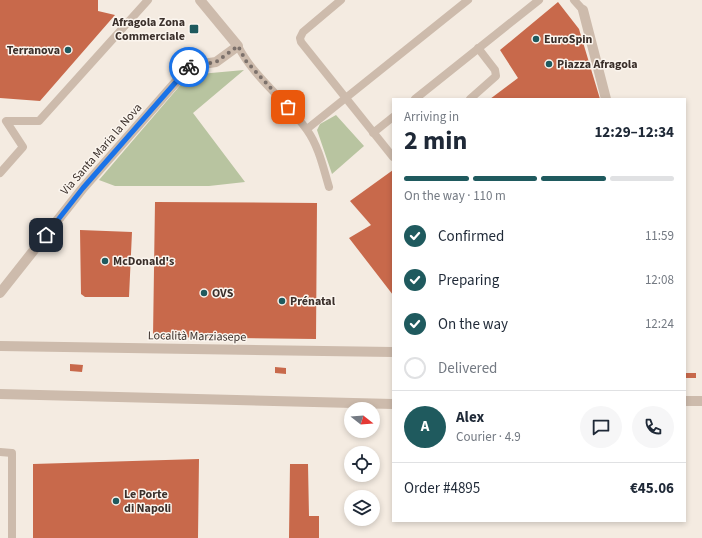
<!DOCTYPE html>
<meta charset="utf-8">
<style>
body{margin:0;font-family:"Source Sans 3",sans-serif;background:#f6f6f7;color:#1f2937;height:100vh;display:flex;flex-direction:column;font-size:15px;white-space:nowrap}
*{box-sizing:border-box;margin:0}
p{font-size:13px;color:#747a83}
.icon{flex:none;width:22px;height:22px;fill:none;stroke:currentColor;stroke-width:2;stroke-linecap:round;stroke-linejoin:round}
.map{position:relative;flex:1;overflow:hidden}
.sheet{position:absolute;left:392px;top:98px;width:294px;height:424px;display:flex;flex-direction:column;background:#fff;border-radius:0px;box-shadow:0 2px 6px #0003}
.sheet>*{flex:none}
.needle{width:26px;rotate:107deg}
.controls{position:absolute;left:344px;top:402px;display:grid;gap:8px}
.controls a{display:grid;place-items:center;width:36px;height:36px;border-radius:50%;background:#fff;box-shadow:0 2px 6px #0003;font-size:20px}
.pin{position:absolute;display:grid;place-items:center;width:34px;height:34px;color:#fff;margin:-17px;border-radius:8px;box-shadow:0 2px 6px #0006}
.courier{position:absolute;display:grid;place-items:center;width:40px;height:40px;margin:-20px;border:3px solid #1a73e8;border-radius:50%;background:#fff;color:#222;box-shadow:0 1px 5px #0007}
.head em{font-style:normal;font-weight:700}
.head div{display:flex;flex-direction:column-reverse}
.head{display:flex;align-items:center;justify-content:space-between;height:68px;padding:0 12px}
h1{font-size:26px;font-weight:700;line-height:30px}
.bar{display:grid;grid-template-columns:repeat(4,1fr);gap:6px 4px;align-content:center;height:48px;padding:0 12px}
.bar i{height:5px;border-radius:3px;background:#e0e1e3}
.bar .on{background:#1f5a5e}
.bar p{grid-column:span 4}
.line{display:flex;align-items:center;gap:10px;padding:0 12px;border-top:1px solid #e0e1e3}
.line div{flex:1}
.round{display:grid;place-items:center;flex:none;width:42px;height:42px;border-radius:21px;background:#f6f6f7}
ol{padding:0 12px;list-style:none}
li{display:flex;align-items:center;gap:12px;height:44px}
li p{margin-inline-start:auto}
li .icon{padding:4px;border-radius:50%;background:#1f5a5e;color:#fff;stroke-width:4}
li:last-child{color:#747a83}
li i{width:22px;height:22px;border:2px solid #e0e1e3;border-radius:50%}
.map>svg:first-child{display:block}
</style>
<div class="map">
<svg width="702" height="538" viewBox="0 0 702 538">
<rect width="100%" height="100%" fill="#f4ebe1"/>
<!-- green -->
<path fill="#b8c4a0" d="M244 70 193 113 245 182 209 186H115L99 180 189 75Z
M336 115 364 146 332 174 317 130 320 124Z"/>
<!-- building -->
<path fill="#c8694b" d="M0 0H98V11L115 15 40 101 0 98Z
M558 2 579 29 600 99H490L518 78 500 50Z
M393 170V295L349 238 371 225 350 201Z
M155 202 317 203 316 339 153 337Z
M80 230 132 232 129 297H85L81 294Z
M70 364 83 365 82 372 70 371Z
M275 367 286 368V374L275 373Z
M685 373H696V378H685Z
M199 459 198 538H33V464Z
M290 464H308L309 516H319V538H289Z"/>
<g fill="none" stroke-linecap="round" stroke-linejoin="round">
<!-- service -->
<path stroke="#cdbbac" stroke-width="8" d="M341 0 303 32 300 38 301 42 393 157
M574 0 583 10
M238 46C254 78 286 100 307 130 319 147 323 167 329 187
M415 99 539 0
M470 99 496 76 495 70 478 48
M307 129 468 0
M373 133 393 117
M0 173 23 147 6 121H39L148 0
M0 452 12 453V538"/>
<!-- minor -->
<path stroke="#cdbbac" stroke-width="10" d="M583 10 606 99
M0 293 83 188 190 66 216 62 238 46 200 0
M0 346 393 352
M0 394 393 404
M685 401H702"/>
</g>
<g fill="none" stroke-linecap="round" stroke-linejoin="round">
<!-- done -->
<path stroke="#7c716b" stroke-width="4" stroke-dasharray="0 7.2" d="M189 67 216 62 238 46 246 61 288 107"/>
<!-- route -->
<path stroke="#1a73e8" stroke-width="5" d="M46 235 83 188 189 67"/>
</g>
<!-- markers -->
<g fill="#1f5a5e" stroke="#fbf5ee" stroke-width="1.5">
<rect x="189" y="24" width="10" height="10" rx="2"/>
<circle cx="536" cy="39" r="4"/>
<circle cx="68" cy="50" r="4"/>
<circle cx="549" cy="64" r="4"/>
<circle cx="105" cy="261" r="4"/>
<circle cx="204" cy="293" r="4"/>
<circle cx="282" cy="301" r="4"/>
<circle cx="116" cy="501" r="4"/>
</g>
<g text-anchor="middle" stroke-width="3" stroke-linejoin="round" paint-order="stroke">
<!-- poi labels -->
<g font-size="12" font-weight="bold" fill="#3b302b" stroke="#fbf5ee" text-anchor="start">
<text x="185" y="26" text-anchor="end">Afragola Zona<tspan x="185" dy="14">Commerciale</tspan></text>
<text x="544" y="43">EuroSpin</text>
<text x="60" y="54" text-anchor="end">Terranova</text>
<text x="557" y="68">Piazza Afragola</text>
<text x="113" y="265">McDonald's</text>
<text x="212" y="297">OVS</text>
<text x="290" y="305">Prénatal</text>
<text x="124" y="498">Le Porte<tspan x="124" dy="14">di Napoli</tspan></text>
</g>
<!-- street labels -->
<g font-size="12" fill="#3b302b" stroke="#fbf5ee">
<text transform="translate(101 149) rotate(-49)" y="4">Via Santa Maria la Nova</text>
<text transform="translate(197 336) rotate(1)" y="4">Località Marziasepe</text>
</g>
</g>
</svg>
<div class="controls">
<a><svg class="needle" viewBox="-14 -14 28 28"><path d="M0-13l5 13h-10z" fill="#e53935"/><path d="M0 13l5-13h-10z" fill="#747a83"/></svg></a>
<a><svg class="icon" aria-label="locate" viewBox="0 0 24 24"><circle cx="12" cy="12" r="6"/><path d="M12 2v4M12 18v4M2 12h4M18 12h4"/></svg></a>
<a><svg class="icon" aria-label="layers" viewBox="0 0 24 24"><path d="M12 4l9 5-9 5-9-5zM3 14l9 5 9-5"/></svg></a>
</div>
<div class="pin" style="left:288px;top:107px;background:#ea580c"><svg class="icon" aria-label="bag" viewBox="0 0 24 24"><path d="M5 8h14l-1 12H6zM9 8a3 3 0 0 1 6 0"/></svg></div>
<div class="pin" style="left:46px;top:235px;background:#1f2937"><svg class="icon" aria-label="home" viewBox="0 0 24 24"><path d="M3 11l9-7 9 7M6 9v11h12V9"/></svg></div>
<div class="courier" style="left:189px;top:67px"><svg class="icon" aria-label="bike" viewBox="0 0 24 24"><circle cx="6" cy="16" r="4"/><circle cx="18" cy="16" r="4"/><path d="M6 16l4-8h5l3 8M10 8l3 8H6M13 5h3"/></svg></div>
<section class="sheet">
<div class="head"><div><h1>2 min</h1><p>Arriving in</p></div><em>12:29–12:34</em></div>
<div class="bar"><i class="on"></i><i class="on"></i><i class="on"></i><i></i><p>On the way · 110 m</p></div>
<ol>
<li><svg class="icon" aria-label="check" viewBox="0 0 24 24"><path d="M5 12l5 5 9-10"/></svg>Confirmed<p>11:59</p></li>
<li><svg class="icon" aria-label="check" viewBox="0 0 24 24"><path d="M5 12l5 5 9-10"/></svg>Preparing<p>12:08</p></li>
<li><svg class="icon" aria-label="check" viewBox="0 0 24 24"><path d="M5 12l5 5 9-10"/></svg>On the way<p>12:24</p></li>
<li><i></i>Delivered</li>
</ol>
<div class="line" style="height:72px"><b class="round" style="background:#1f5a5e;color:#fff">A</b><div><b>Alex</b><p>Courier · 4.9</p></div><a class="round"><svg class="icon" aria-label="chat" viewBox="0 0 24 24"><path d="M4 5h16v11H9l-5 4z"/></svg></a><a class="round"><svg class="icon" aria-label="phone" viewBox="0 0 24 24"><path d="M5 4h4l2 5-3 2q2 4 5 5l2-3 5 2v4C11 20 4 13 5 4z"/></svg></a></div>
<div class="line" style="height:52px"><div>Order #4895</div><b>€45.06</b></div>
</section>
</div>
